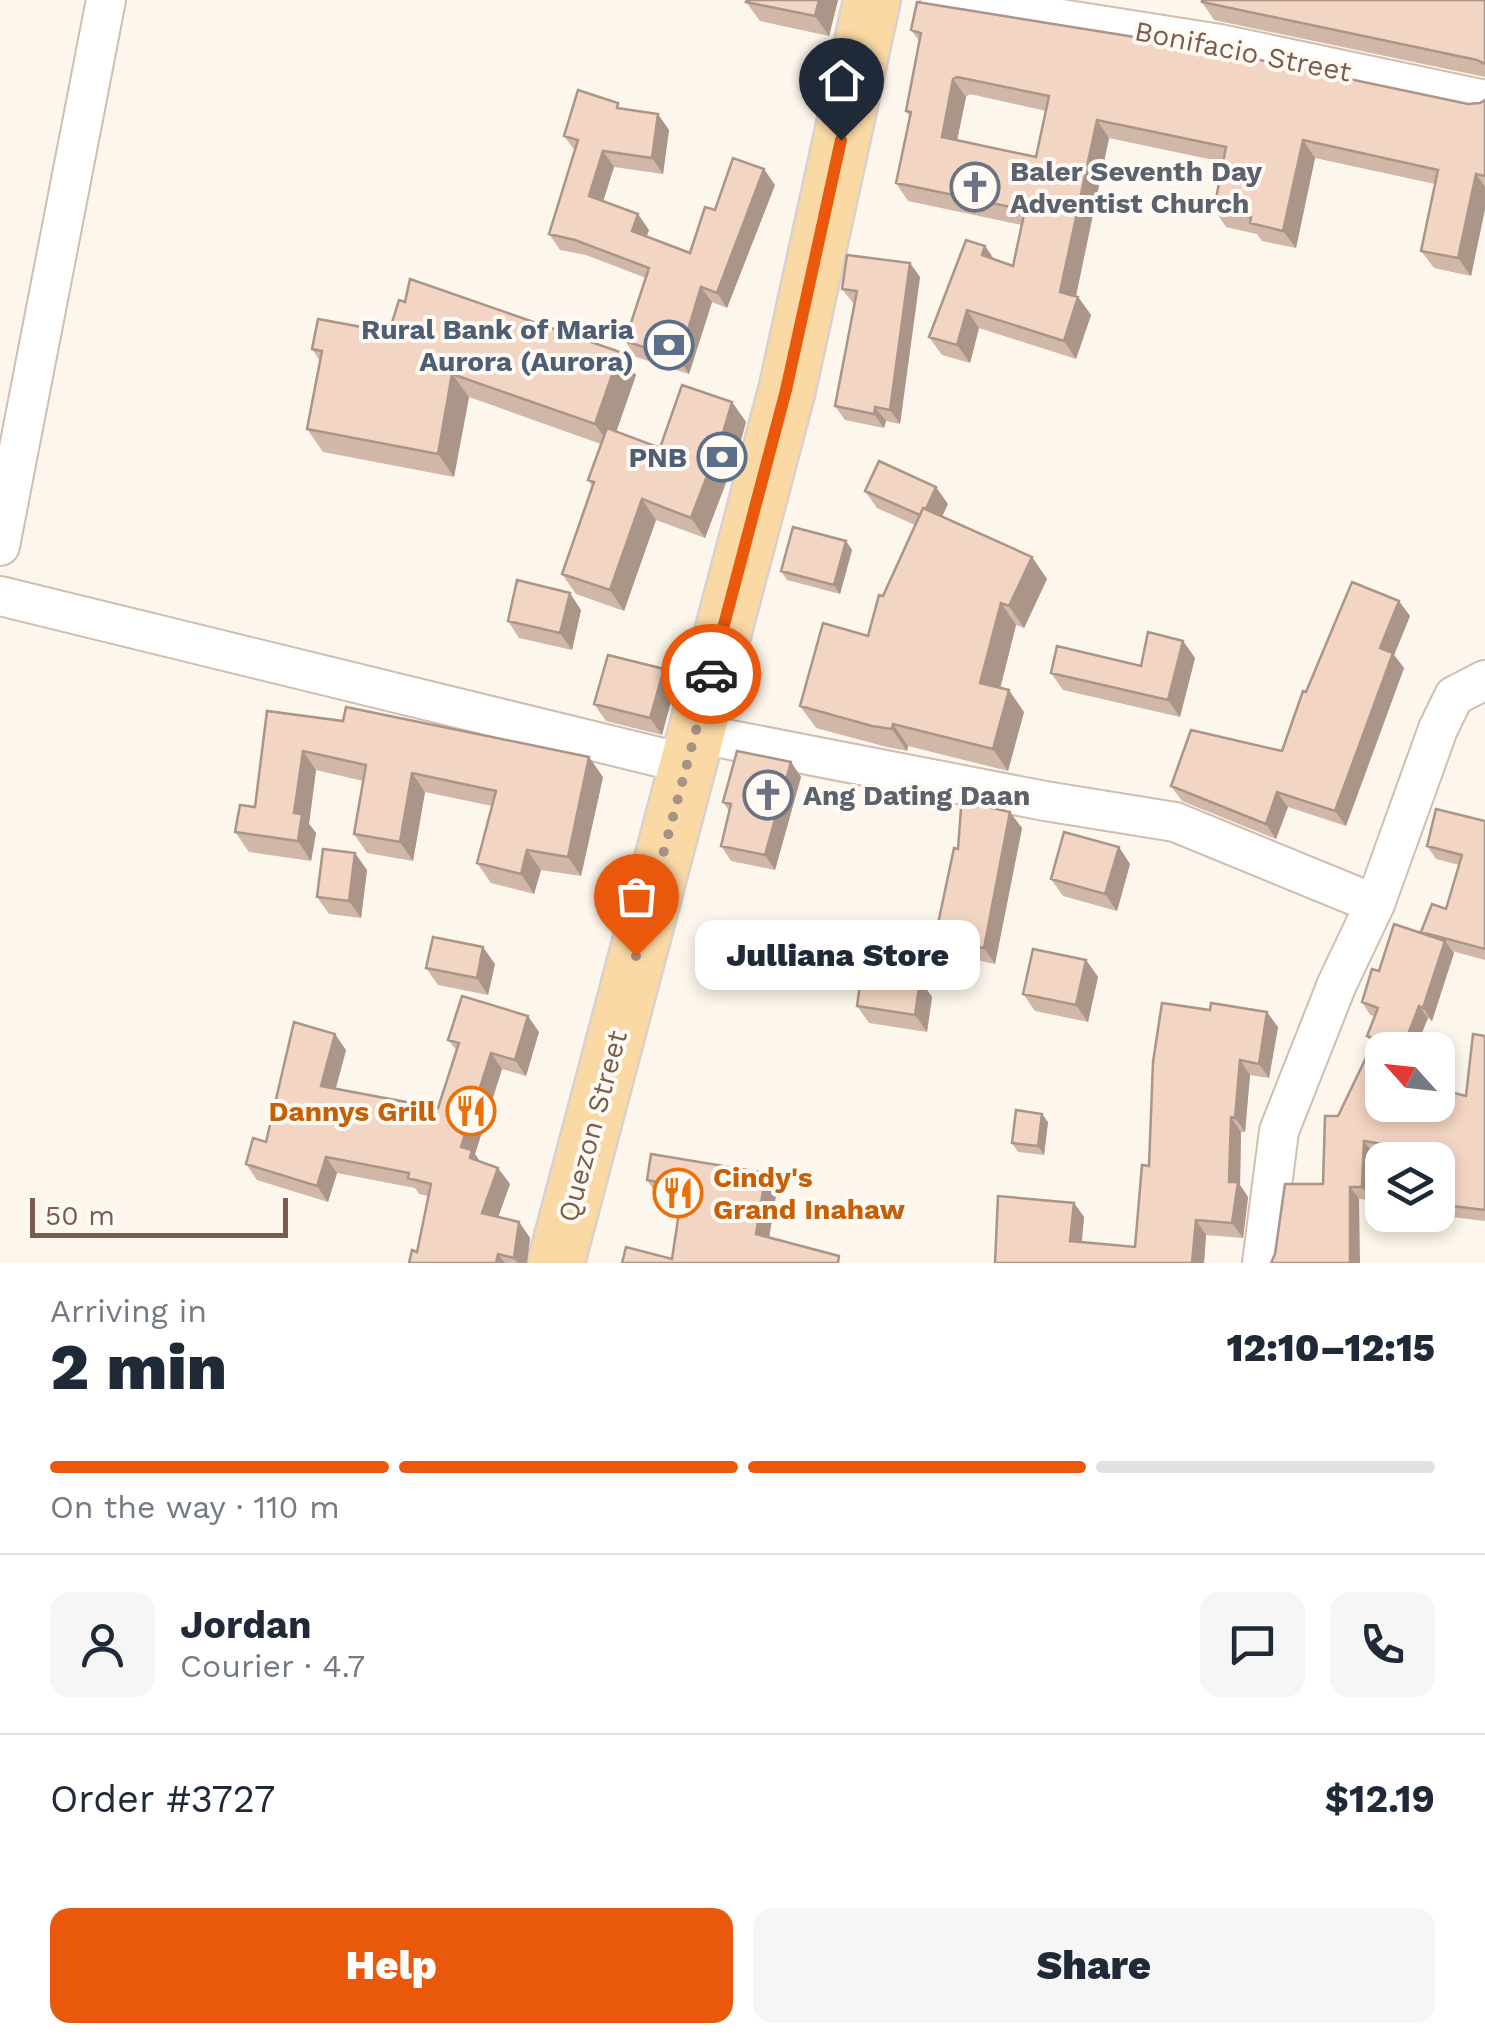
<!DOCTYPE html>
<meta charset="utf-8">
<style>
body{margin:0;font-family:"Work Sans",sans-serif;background:#f6f6f7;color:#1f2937;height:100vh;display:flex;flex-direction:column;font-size:38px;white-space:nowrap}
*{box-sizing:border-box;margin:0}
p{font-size:32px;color:#747a83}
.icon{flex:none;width:55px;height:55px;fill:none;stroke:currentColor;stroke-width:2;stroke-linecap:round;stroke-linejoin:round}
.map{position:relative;height:1263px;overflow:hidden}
.sheet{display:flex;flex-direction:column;background:#fff;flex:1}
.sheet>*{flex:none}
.needle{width:65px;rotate:297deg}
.fabs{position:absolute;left:1365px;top:1032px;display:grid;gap:20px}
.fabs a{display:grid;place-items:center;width:90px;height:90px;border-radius:20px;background:#fff;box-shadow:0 5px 15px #0003;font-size:50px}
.scale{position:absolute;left:30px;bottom:25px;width:258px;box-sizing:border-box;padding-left:10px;border:5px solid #7a5c4d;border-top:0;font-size:28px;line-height:35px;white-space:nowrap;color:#7a5c4d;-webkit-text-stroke:8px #fffaf3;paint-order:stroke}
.pin{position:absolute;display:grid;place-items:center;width:85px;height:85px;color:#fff;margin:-102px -42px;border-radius:50% 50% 50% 0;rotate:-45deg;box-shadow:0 0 10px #0007}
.pin .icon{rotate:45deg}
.courier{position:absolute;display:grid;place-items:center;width:100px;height:100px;margin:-50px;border:8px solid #ea580c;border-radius:50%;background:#fff;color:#222;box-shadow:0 2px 12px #0007}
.bubble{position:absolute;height:70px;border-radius:20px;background:#fff;box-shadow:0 5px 15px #0003;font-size:32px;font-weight:800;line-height:70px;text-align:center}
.headline em{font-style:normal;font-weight:800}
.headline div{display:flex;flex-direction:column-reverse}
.headline{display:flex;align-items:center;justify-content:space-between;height:170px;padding:0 50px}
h1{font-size:65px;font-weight:800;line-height:75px}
.bar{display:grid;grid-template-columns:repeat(4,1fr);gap:15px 10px;align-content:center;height:120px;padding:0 50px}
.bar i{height:12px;border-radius:8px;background:#e0e1e3}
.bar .current{background:#ea580c}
.bar p{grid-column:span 4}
.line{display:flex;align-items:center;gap:25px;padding:0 50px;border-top:2px solid #e0e1e3}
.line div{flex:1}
.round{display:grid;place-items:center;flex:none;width:105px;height:105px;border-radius:20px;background:#f6f6f7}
.cta{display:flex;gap:20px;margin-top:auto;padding:20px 50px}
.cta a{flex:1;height:115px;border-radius:20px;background:#ea580c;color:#fff;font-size:40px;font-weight:800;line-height:115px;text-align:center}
.cta a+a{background:#f6f6f7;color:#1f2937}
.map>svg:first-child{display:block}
</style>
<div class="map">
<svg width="1485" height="1263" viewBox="0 0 1485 1263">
<rect width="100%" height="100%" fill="#fdf6ec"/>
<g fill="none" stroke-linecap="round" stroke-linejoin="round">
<!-- street casing -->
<g stroke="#d1beb0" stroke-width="42">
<path id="street" d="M940 0 1220 44 1485 100
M0 546 106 0
M0 596 687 764
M695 733 1045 801 1175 822 1375 904
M1262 1263 1279 1131 1337 984 1375 904 1438 729 1454 696 1485 680"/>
</g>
<!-- primary casing -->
<g stroke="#dad1cd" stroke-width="60">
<path id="primary" d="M556 1263 787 390 872 0"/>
</g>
<!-- street -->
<use href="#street" stroke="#fff" stroke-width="38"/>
<!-- primary -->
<use href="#primary" stroke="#fbd9a5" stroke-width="55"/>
</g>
<!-- wall -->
<path fill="#d1b7a8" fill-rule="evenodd" d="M838 0 829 36 760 21 746 2Z
M1485 0V77L1214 20 1202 2Z
M911 30 1468 104 1480 103 1485 100V209L1471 276 1434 268 1421 251 1435 184 1315 158 1296 248 1262 241 1257 234 1226 227 1214 209 1223 162 1109 138 1076 297H1078L1091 315 1076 359 979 328 970 363 942 355 929 337 985 246 994 259 1013 266 1022 225 908 201 896 183 910 117 906 111 920 42ZM970 94 1046 111 1036 157 957 140 966 97Z
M622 109 669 130 663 174 614 167 603 201 649 230 646 237 690 253 715 210 775 185 727 308 712 302 689 374 636 357 625 341 646 278 586 255 560 250 549 234 575 151 564 136Z
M910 263 920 277 900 424 886 421 884 428 845 420 835 406 854 304 853 303 842 289Z
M389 332 636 375 616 432 660 448 732 402 746 422 730 481 727 480 705 538 656 520 624 611 576 594 562 574 592 486 588 480 601 444 469 397 454 477 323 452 307 429 320 361 312 349Z
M865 491 948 504 942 516 1032 557 1047 579 1024 628 1016 625 1000 688 1024 712 1008 771 908 746 907 751 887 747 816 728 800 706 868 636 883 596 915 525 877 508Z
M846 541 852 550 840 594 787 580 781 571Z
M581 610 572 650 519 638 508 621Z
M1410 616 1394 655 1404 668 1346 826 1288 807 1276 839 1182 801 1171 786 1282 751 1306 692Z
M1183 641 1195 658 1180 717 1063 690 1051 673 1141 666Z
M675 686 662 735 606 721 594 704Z
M267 711 603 777 581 876 541 870 534 894 491 883 477 863 492 806 425 792 413 861 367 853 354 834 363 781 316 770 309 824 316 833 311 861 249 852 235 832 255 807Z
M791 762 801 777 775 870 731 861 721 846 729 811 723 802Z
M992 808 1022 828 995 964 947 954 935 938 958 849Z
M1485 821V960L1452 951 1454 953 1432 1021 1428 1018 1382 1105 1466 1096 1485 1036V1221L1452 1217 1444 1205 1449 1166 1438 1164V1160H1412L1373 1153 1371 1200 1359 1199 1323 1184 1338 1116 1372 1044 1367 1036 1374 1016 1370 1015 1362 1002 1379 971 1423 933 1446 909 1459 865 1436 859 1427 846Z
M1130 864 1117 911 1063 896 1051 879Z
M367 870 361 918 329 914 317 897Z
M812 946 818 954 812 980 779 973 773 964Z
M1086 960 1098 977 1088 1022 1035 1011 1023 994Z
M495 964 488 995 438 985 426 968Z
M920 980 932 997 927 1032 869 1023 857 1006Z
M1278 1027 1269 1078 1250 1075 1245 1132H1241L1240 1185 1248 1197 1243 1238 1206 1235 1204 1263H995L1074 1203 1084 1217 1082 1242 1135 1247 1149 1166 1153 1062Z
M539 1032 526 1076 502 1069 475 1154 480 1162 510 1184 498 1217 519 1222 530 1238 527 1263H409L417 1252 428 1196 419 1194 415 1188 337 1173 328 1202 257 1180 246 1164 346 1050 336 1088 438 1108 457 1051 448 1040Z
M1048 1122 1044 1155 1018 1152 1012 1143Z
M766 1173 777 1189 769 1238 672 1259 681 1200 658 1196 647 1180Z"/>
<!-- shaded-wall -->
<path fill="#aa9588" d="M819 0H838L829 36 815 16Z
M953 79 966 97 954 155 942 137Z
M658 114 669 130 663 174 652 158Z
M1097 120 1109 138 1073 309 1060 292Z
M1303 140 1315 158 1296 248 1283 231Z
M603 151 614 167 600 211 589 196Z
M764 169 775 185 727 308 717 293Z
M1476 174 1485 187V209L1471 276 1458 258Z
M638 214 649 230 643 247 632 231Z
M985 246 997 264 982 255Z
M910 263 920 277 900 424 890 410Z
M701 287 712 302 689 374 679 359Z
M1078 297 1091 315 1076 359 1064 341Z
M967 310 979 328 970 363 957 345Z
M620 352 636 375 611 447 595 424Z
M452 374 469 397 454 477 438 454Z
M732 402 746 422 730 481 715 460Z
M875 407 886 421 884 428 874 414Z
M713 460 727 480 705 538 691 518Z
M936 487 948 504 934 534 923 517Z
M642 499 656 520 624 611 610 590Z
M846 541 852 550 840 594 834 585Z
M1032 557 1047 579 1024 628 1009 606Z
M570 593 581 610 572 650 560 633Z
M1399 601 1410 616 1394 655 1404 668 1346 826 1335 811 1380 648Z
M1001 603 1016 625 996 705 980 683Z
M1183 641 1195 658 1180 717 1168 700Z
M664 669 675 686 662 735 650 718Z
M1009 690 1024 712 1008 771 993 749Z
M893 724 908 746 907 751 892 729Z
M303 751 316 770 309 824 316 833 311 861 298 841 294 813Z
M589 757 603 777 581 876 568 857Z
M791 762 801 777 775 870 765 855Z
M412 773 425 792 413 861 400 842Z
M1277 792 1288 807 1276 839 1266 824Z
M1010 812 1022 828 995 964 984 948Z
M1119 847 1130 864 1117 911 1105 894Z
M527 850 541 870 534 894 521 874Z
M355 853 367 870 361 918 349 901Z
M1445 941 1454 953 1432 1021 1423 1008Z
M812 946 818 954 812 980 806 971Z
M483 947 495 964 488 995 477 978Z
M1086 960 1098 977 1088 1022 1076 1005Z
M920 980 932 997 927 1032 915 1015Z
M1419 1006 1428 1018 1415 1050H1402Z
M1267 1012 1278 1027 1269 1078 1259 1064Z
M528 1016 539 1032 526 1076 515 1060Z
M335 1034 346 1050 332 1102 321 1086Z
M491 1053 502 1069 475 1154 483 1166 481 1174 461 1147Z
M1240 1060 1250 1075 1245 1132 1235 1118Z
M1042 1114 1048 1122 1044 1155 1038 1146Z
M1231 1117 1241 1132 1240 1185 1248 1197 1243 1238 1232 1223 1229 1182Z
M1364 1141 1373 1153 1371 1200 1362 1187Z
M326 1157 337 1173 328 1202 317 1186Z
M498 1168 510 1184 494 1229 482 1213Z
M766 1173 777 1189 767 1251 756 1234Z
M1350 1187 1359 1199 1360 1263H1350Z
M1074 1203 1084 1217 1080 1256 1070 1241Z
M1196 1220 1206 1235 1204 1263H1192Z
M519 1222 530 1238 527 1263H518L514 1258Z
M498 1254 505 1263H496Z"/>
<!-- building -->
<path fill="#f3d5c3" stroke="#aa9588" stroke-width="2.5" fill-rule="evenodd" d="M747 0H819L815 16 746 2Z
M1202 0H1485V64L1477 60 1202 2Z
M917 2 1203 48 1468 104 1480 103 1485 100V176L1476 174 1458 258 1421 251 1438 170 1303 140 1283 231 1250 223 1251 217 1214 209 1226 147 1097 120 1060 292 1078 297 1064 341 967 310 957 345 929 337 966 240 985 246 982 255 1013 266 1025 210 896 183 911 112 906 111 921 33 911 30ZM957 77 1049 96 1036 157 942 137 953 79Z
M578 90 618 103 617 108 658 114 652 158 603 151 589 196 638 214 632 231 690 253 705 207 715 210 733 158 764 169 717 293 701 287 679 359 625 341 649 268 575 240 549 234 578 140 564 136Z
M847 255 910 263 890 410 875 407 874 414 835 406 857 291 842 289Z
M410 279 620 352 595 424 452 374 438 454 307 429 322 351 312 349 318 319 389 332 399 300 405 302Z
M682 385 732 402 715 460H713L691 518 642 499 610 590 562 574 594 482 588 480 607 428 660 448Z
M879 461 936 487 926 509 923 508 920 515 865 491Z
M923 508 1032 557 1009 606 1001 603 980 683 1009 690 993 749 893 724 892 729 872 726 800 706 823 623 868 636 879 595 883 596Z
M793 527 846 541 834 585 781 571Z
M517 580 570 593 560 633 508 621Z
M1352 582 1399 601 1380 648 1393 653 1335 811 1277 792 1266 824 1171 786 1191 730 1282 751 1303 691 1306 692Z
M1148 632 1183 641 1168 700 1051 673 1057 646 1141 666Z
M608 655 664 669 650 718 594 704Z
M346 707 589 757 568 857 527 850 521 874 477 863 496 791 412 773 400 842 354 834 366 765 303 751 294 813 302 814 298 841 235 832 240 805 255 807 267 711 343 721Z
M737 751 791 762 765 855 721 846 731 804 723 802Z
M962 794 985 798 983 806 1010 812 984 948 935 938 954 848 958 849Z
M1436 809 1485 821V949L1421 932 1432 904 1446 909 1462 855 1427 846Z
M1064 832 1119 847 1105 894 1051 879Z
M323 849 355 853 349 901 317 897Z
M1394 924 1445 941 1423 1008 1419 1006 1402 1050H1382V1105H1438V1089L1466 1096 1473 1034 1485 1036V1210L1444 1205 1450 1155 1364 1141 1362 1187H1350V1263H1271L1275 1254 1285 1184H1323L1325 1116H1338L1375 1039 1367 1036 1378 1008 1362 1002 1372 969 1379 971Z
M433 937 483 947 477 978 426 968Z
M778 938 812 946 806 971 773 964Z
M1033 949 1086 960 1076 1005 1023 994Z
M862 971 920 980 915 1015 857 1006Z
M462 996 528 1016 515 1060 491 1053 461 1147 472 1150 470 1158 498 1168 482 1213 519 1222 514 1258 498 1254 496 1263H409L412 1250 417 1252 431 1184 408 1178 409 1173 326 1157 317 1186 246 1164 253 1138 266 1142 294 1022 335 1034 321 1086 438 1108 459 1043 448 1040Z
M1162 1003 1210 1010 1211 1003 1267 1012 1259 1064 1240 1060 1235 1118 1231 1117 1229 1182H1238L1232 1223 1196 1220 1192 1263H995L998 1196 1074 1203 1070 1241 1135 1247 1142 1165 1149 1166 1153 1062Z
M1016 1110 1042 1114 1038 1146 1012 1143Z
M651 1154 766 1173 756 1234 839 1256 838 1263H622L626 1247 672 1259 683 1186 647 1180Z"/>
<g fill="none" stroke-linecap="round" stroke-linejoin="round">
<!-- done -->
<path stroke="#a89285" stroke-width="10" stroke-dasharray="0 18" d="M636 956 711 674"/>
<!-- route -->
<path stroke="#ea580c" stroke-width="12" d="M711 674 786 390 841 140"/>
</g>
<!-- icons -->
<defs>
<g id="church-ring" transform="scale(2.5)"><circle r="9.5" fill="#fffaf3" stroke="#6b7280" stroke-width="1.5"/><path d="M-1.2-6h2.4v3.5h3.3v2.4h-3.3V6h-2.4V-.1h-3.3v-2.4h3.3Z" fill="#6b7280"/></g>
<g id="bank-ring" transform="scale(2.5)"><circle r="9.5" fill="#fffaf3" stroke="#5c6f8a" stroke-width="1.5"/><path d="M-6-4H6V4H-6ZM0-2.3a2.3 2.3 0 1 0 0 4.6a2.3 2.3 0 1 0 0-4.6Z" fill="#5c6f8a"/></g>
<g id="restaurant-ring" transform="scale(2.5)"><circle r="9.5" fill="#fffaf3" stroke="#e8710a" stroke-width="1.5"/><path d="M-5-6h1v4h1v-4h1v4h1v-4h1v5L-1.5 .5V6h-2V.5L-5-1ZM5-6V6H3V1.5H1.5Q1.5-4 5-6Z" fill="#e8710a"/></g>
</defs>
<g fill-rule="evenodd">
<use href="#church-ring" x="975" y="187"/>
<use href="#bank-ring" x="669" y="345"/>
<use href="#bank-ring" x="722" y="457"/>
<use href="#church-ring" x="768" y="795"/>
<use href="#restaurant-ring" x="471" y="1111"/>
<use href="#restaurant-ring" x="678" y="1193"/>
</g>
<g text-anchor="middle" stroke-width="8" stroke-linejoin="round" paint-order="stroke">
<!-- street labels -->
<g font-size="28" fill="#7a5c4d" stroke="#fffaf3">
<text transform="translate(1243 51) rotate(11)" y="10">Bonifacio Street</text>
<text transform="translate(592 1126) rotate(-75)" y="10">Quezon Street</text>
</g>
<!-- worship labels -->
<g font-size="28" font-weight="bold" fill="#5b616d" stroke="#fffaf3" text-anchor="start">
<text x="1010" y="181">Baler Seventh Day<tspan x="1010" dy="32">Adventist Church</tspan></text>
<text x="803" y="805">Ang Dating Daan</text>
</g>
<!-- service labels -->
<g font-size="28" font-weight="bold" fill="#4e5e75" stroke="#fffaf3" text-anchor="end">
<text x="634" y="339">Rural Bank of Maria<tspan x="634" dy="32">Aurora (Aurora)</tspan></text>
<text x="687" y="467">PNB</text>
</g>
<!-- food labels -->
<g font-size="28" font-weight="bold" fill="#c56008" stroke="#fffaf3" text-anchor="end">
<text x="436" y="1121">Dannys Grill</text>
<text x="713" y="1187" text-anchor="start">Cindy's<tspan x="713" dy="32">Grand Inahaw</tspan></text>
</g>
</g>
</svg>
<div class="fabs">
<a><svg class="needle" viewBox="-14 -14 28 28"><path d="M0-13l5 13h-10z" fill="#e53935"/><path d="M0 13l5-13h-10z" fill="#747a83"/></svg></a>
<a><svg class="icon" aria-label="layers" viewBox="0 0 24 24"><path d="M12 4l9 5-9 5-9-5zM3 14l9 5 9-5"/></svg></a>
</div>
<div class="scale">50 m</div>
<div class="pin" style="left:636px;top:956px;background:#ea580c"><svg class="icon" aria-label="bag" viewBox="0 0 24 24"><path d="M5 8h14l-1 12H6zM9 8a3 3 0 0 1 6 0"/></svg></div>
<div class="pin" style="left:841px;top:140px;background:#1f2937"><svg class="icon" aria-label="home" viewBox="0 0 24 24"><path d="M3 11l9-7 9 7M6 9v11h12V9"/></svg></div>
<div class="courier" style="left:711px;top:674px"><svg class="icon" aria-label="car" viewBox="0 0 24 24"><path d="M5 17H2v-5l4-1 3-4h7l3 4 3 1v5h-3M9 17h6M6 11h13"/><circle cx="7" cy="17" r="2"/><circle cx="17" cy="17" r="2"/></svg></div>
<div class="bubble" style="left:695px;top:920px;width:285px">Julliana Store</div>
</div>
<section class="sheet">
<div class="headline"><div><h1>2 min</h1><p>Arriving in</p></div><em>12:10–12:15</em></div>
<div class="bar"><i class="current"></i><i class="current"></i><i class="current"></i><i></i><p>On the way · 110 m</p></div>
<div class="line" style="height:180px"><a class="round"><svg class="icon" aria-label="person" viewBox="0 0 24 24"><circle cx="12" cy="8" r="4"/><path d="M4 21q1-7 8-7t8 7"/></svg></a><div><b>Jordan</b><p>Courier · 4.7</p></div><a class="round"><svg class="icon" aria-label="chat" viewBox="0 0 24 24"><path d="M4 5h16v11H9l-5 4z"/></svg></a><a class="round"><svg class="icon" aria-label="phone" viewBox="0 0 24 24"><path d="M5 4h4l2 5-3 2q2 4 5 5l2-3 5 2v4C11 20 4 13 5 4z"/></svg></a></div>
<div class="line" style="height:130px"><div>Order #3727</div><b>$12.19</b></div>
<div class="cta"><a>Help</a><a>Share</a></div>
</section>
